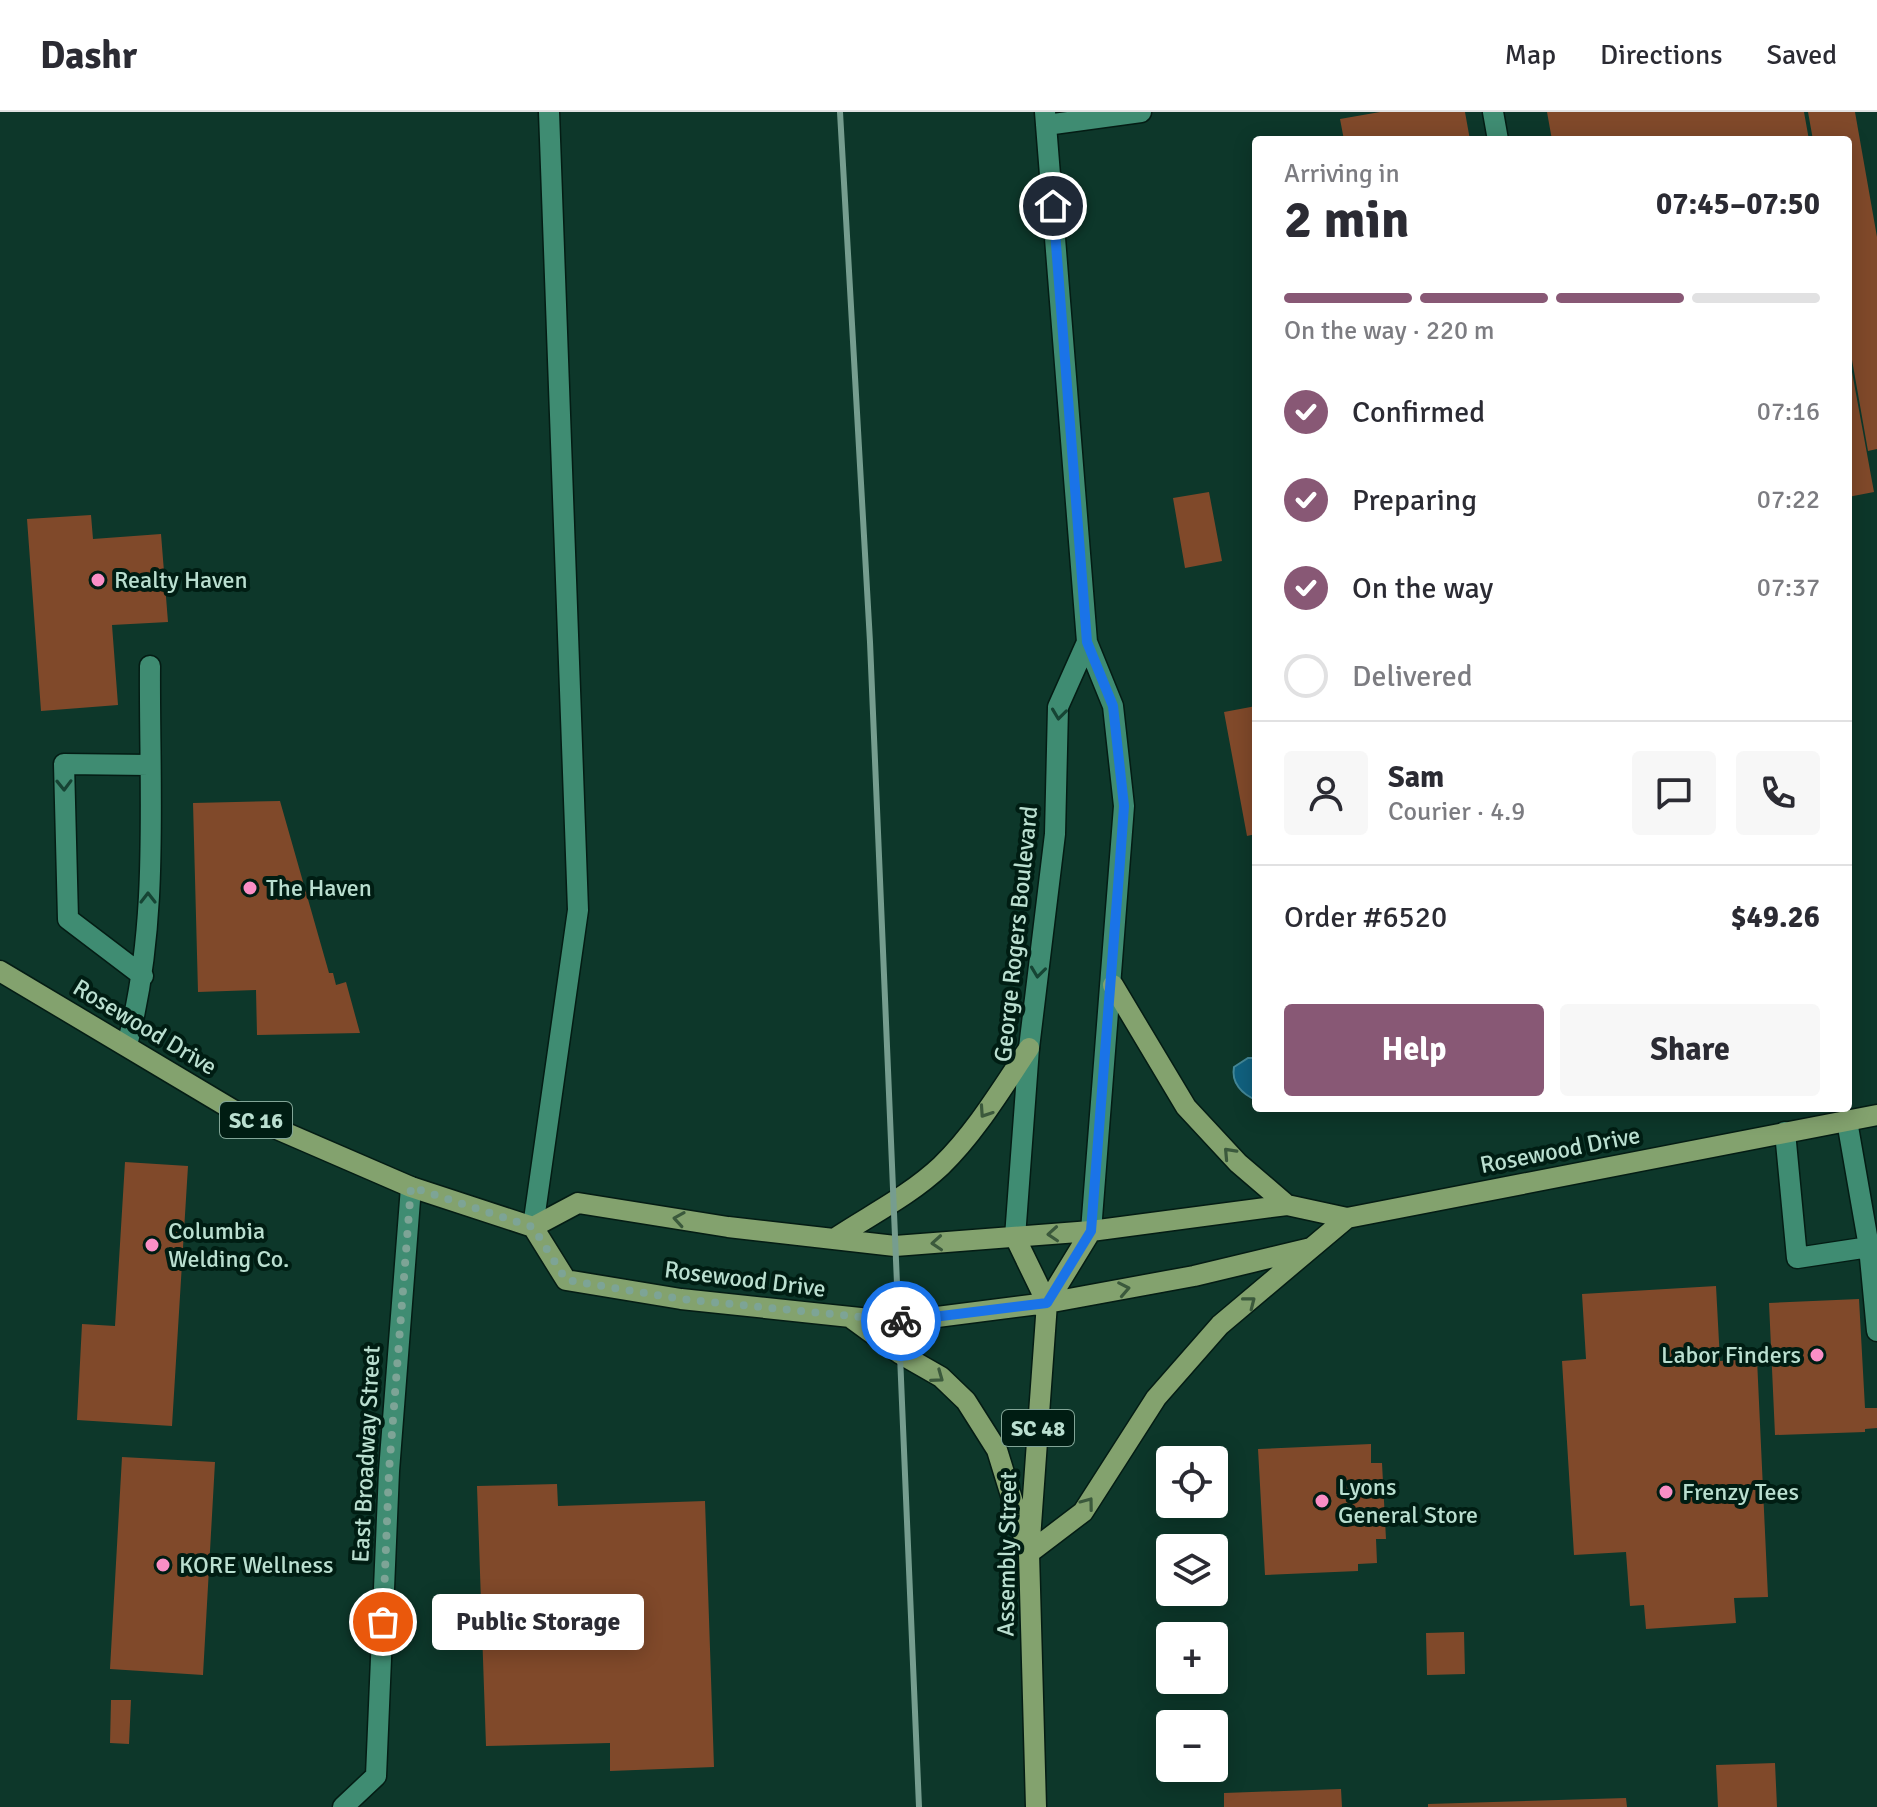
<!DOCTYPE html>
<meta charset="utf-8">
<style>
body{margin:0;font-family:Signika,sans-serif;background:#f7f7f7;color:#2b2b33;height:100vh;display:flex;flex-direction:column;font-size:30px;white-space:nowrap}
*{box-sizing:border-box;margin:0}
p{font-size:26px;color:#7c7c81}
.icon{flex:none;width:44px;height:44px;fill:none;stroke:currentColor;stroke-width:2;stroke-linecap:round;stroke-linejoin:round}
.map{position:relative;flex:1;overflow:hidden}
.side{position:absolute;left:1252px;top:24px;width:600px;height:976px;display:flex;flex-direction:column;background:#fff;border-radius:8px;box-shadow:0 4px 20px #0003}
.side>*{flex:none}
.controls{position:absolute;left:1156px;top:1334px;display:grid;gap:16px}
.controls a{display:grid;place-items:center;width:72px;height:72px;border-radius:8px;background:#fff;box-shadow:0 4px 20px #0003;font-size:40px}
.pin{position:absolute;display:grid;place-items:center;width:68px;height:68px;color:#fff;margin:-34px;border:4px solid #fff;border-radius:50%;box-shadow:0 2px 8px #0007}
.courier{position:absolute;display:grid;place-items:center;width:80px;height:80px;margin:-40px;border:6px solid #1a73e8;border-radius:50%;background:#fff;color:#222;box-shadow:0 2px 10px #0007}
.bubble{position:absolute;height:56px;border-radius:8px;background:#fff;box-shadow:0 4px 20px #0003;font-size:26px;font-weight:700;line-height:56px;text-align:center}
.headline em{font-style:normal;font-weight:700}
.headline div{display:flex;flex-direction:column-reverse}
.headline{display:flex;align-items:center;justify-content:space-between;height:136px;padding:0 32px}
h1{font-size:52px;font-weight:700;line-height:60px}
.bar{display:grid;grid-template-columns:repeat(4,1fr);gap:12px 8px;align-content:center;height:96px;padding:0 32px}
.bar i{height:10px;border-radius:6px;background:#e1e1e2}
.bar .active{background:#885875}
.bar p{grid-column:span 4}
.line{display:flex;align-items:center;gap:20px;padding:0 32px;border-top:2px solid #e1e1e2}
.line div{flex:1}
.round{display:grid;place-items:center;flex:none;width:84px;height:84px;border-radius:8px;background:#f7f7f7}
ol{padding:0 32px;list-style:none}
li{display:flex;align-items:center;gap:24px;height:88px}
li p{margin-inline-start:auto}
li .icon{padding:8px;border-radius:50%;background:#885875;color:#fff;stroke-width:4}
li:last-child{color:#7c7c81}
li i{width:44px;height:44px;border:4px solid #e1e1e2;border-radius:50%}
.action{display:flex;gap:16px;margin-top:auto;padding:16px 32px}
.action a{flex:1;height:92px;border-radius:8px;background:#885875;color:#fff;font-size:32px;font-weight:700;line-height:92px;text-align:center}
.action a+a{background:#f7f7f7;color:#2b2b33}
header{display:flex;align-items:center;gap:48px;box-sizing:border-box;height:112px;padding:0 40px;background:#fff;border-bottom:2px solid #e1e1e2}
header strong{font-size:38px}
nav{display:flex;gap:44px;margin-inline-start:auto;font-size:28px}
.map>svg:first-child{display:block}
</style>
<header>
<strong>Dashr</strong>
<nav><a>Map</a><a>Directions</a><a>Saved</a></nav>
</header>
<div class="map">
<svg width="1877" height="1695" viewBox="0 0 1877 1695">
<rect width="100%" height="100%" fill="#0d372a"/>
<!-- water -->
<path fill="#10617f" stroke="#438797" stroke-width="2" d="M1248 946H1256V988C1242 982 1231 971 1234 955Z"/>
<!-- building -->
<path fill="#80492a" d="M1380 0H1465L1470 28H1344L1340 7Z
M1547 0H1804L1809 28H1552Z
M1808 0H1855L1877 125V337L1868 339 1848 225V28H1813Z
M1850 249 1874 380 1848 385V250Z
M1209 380 1222 449 1185 456 1173 386Z
M91 403 93 427 161 422 168 510 112 513 118 593 41 599 27 407Z
M1256 594V722L1247 724 1224 600Z
M280 689 329 861H333L336 873 346 870 360 921 257 923 256 878 198 880 193 691Z
M125 1050 188 1054 172 1314 77 1308 82 1212 115 1214Z
M1716 1174 1720 1249 1757 1247 1768 1485 1734 1486 1736 1511 1646 1517 1644 1493 1630 1494 1626 1440 1574 1443 1562 1249 1586 1247 1582 1182Z
M1859 1187 1865 1296H1877V1316L1865 1317V1320L1775 1323 1769 1191Z
M1371 1332V1351H1382L1386 1427H1376L1377 1451 1358 1452V1459L1265 1463 1258 1337Z
M122 1345 215 1350 203 1563 110 1557Z
M557 1372 558 1394 705 1389 714 1655 610 1659V1631L486 1634 477 1374Z
M1464 1520 1465 1562 1427 1563 1426 1521Z
M111 1588H131L129 1632 110 1631Z
M1775 1651 1777 1695H1718L1716 1653Z
M1341 1677 1342 1695H1224V1681Z
M1626 1686 1627 1695H1428V1692Z"/>
<g fill="none" stroke-linecap="round" stroke-linejoin="round">
<!-- minor casing -->
<g stroke="#041c14" stroke-width="23">
<path id="minor" d="M1045 0 1087 530 1113 594 1124 694 1091 1119
M1493 0 1498 28
M1046 13 1141 0
M143 864 68 807 64 652 149 653
M127 933C160 811 149 680 150 554
M1847 1009 1869 1135
M1785 1020 1797 1146 1869 1135 1877 1219
M533 1115 578 798 549 0
M1015 1125 1029 936 1055 722 1058 595 1087 530
M343 1695 376 1664 389 1359 411 1075"/>
</g>
<!-- major casing -->
<g stroke="#041c14" stroke-width="23">
<path id="major" d="M0 859 233 998 411 1075 533 1115 566 1168 681 1187 898 1210 1047 1191 1194 1164 1311 1136
M1113 873 1186 995 1238 1051 1287 1093
M533 1115 578 1091 728 1115 895 1134 1091 1119 1287 1093 1347 1106 1877 1003
M1015 1125 1047 1191
M834 1127C870 1103 909 1084 941 1054 976 1020 1002 976 1029 936
M851 1206 899 1241 941 1265 966 1289 997 1338 1025 1429
M1029 1441 1083 1400 1156 1286 1220 1213 1347 1106
M1036 1695 1029 1441 1047 1191 1091 1119"/>
</g>
<!-- minor -->
<use href="#minor" stroke="#3f8c72" stroke-width="20"/>
<!-- major -->
<use href="#major" stroke="#83a26e" stroke-width="20"/>
<!-- rail -->
<path stroke="#769d8f" stroke-width="6" d="M840 0 870 530 919 1695"/>
</g>
<!-- one-way arrows -->
<defs><path id="oneway-chevron" d="M-2-3.5L2.5 0L-2 3.5" fill="none" stroke-width="1.6" stroke-linecap="round" stroke-linejoin="round" transform="scale(2)"/></defs>
<g stroke="#164434">
<use href="#oneway-chevron" transform="translate(1059 602) rotate(97)"/>
<use href="#oneway-chevron" transform="translate(64 673) rotate(89)"/>
<use href="#oneway-chevron" transform="translate(148 786) rotate(-90)"/>
<use href="#oneway-chevron" transform="translate(1038 860) rotate(97)"/>
</g>
<g stroke="#3b593c">
<use href="#oneway-chevron" transform="translate(985 1000) rotate(124)"/>
<use href="#oneway-chevron" transform="translate(1229 1041) rotate(-133)"/>
<use href="#oneway-chevron" transform="translate(679 1107) rotate(-171)"/>
<use href="#oneway-chevron" transform="translate(1053 1122) rotate(176)"/>
<use href="#oneway-chevron" transform="translate(937 1131) rotate(176)"/>
<use href="#oneway-chevron" transform="translate(1124 1177) rotate(-11)"/>
<use href="#oneway-chevron" transform="translate(1250 1190) rotate(-38)"/>
<use href="#oneway-chevron" transform="translate(938 1265) rotate(36)"/>
<use href="#oneway-chevron" transform="translate(1088 1391) rotate(-53)"/>
</g>
<g fill="none" stroke-linecap="round" stroke-linejoin="round">
<!-- done -->
<path stroke="#7da496" stroke-width="8" stroke-dasharray="0 14.4" d="M383 1510 389 1359 411 1075 533 1115 566 1168 681 1187 901 1209"/>
<!-- route -->
<path stroke="#1a73e8" stroke-width="10" d="M901 1209 1047 1191 1091 1119 1120 749 1124 694 1113 594 1087 530 1053 94"/>
</g>
<!-- markers -->
<g fill="#fa8fc6" stroke="#001d13" stroke-width="3">
<circle cx="98" cy="468" r="8"/>
<circle cx="250" cy="776" r="8"/>
<circle cx="152" cy="1133" r="8"/>
<circle cx="1817" cy="1243" r="8"/>
<circle cx="1666" cy="1380" r="8"/>
<circle cx="1322" cy="1389" r="8"/>
<circle cx="163" cy="1453" r="8"/>
</g>
<g text-anchor="middle" stroke-width="8" stroke-linejoin="round" paint-order="stroke">
<!-- shield labels -->
<g fill="#001d13" stroke="#82a597" stroke-width="2">
<rect x="220" y="990" width="72" height="36" rx="6"/>
<rect x="1002" y="1298" width="72" height="36" rx="6"/>
</g>
<g font-size="22" font-weight="bold" fill="#badfd0">
<text x="256" y="1016">SC 16</text>
<text x="1038" y="1324">SC 48</text>
</g>
<!-- poi labels -->
<g font-size="24" fill="#badfd0" stroke="#001d13" text-anchor="start">
<text x="114" y="476">Realty Haven</text>
<text x="266" y="784">The Haven</text>
<text x="168" y="1127">Columbia<tspan x="168" dy="28">Welding Co.</tspan></text>
<text x="1801" y="1251" text-anchor="end">Labor Finders</text>
<text x="1338" y="1383">Lyons<tspan x="1338" dy="28">General Store</tspan></text>
<text x="1682" y="1388">Frenzy Tees</text>
<text x="179" y="1461">KORE Wellness</text>
</g>
<!-- street labels -->
<g font-size="24" fill="#badfd0" stroke="#001d13">
<text transform="translate(1016 822) rotate(-84)" y="8">George Rogers Boulevard</text>
<text transform="translate(145 915) rotate(31)" y="8">Rosewood Drive</text>
<text transform="translate(1560 1038) rotate(-11)" y="8">Rosewood Drive</text>
<text transform="translate(745 1167) rotate(7)" y="8">Rosewood Drive</text>
<text transform="translate(366 1342) rotate(-87)" y="8">East Broadway Street</text>
<text transform="translate(1007 1442) rotate(-89)" y="8">Assembly Street</text>
</g>
</g>
</svg>
<div class="controls">
<a><svg class="icon" aria-label="locate" viewBox="0 0 24 24"><circle cx="12" cy="12" r="6"/><path d="M12 2v4M12 18v4M2 12h4M18 12h4"/></svg></a>
<a><svg class="icon" aria-label="layers" viewBox="0 0 24 24"><path d="M12 4l9 5-9 5-9-5zM3 14l9 5 9-5"/></svg></a>
<a>+</a>
<a>−</a>
</div>
<div class="pin" style="left:383px;top:1510px;background:#ea580c"><svg class="icon" aria-label="bag" viewBox="0 0 24 24"><path d="M5 8h14l-1 12H6zM9 8a3 3 0 0 1 6 0"/></svg></div>
<div class="pin" style="left:1053px;top:94px;background:#1f2937"><svg class="icon" aria-label="home" viewBox="0 0 24 24"><path d="M3 11l9-7 9 7M6 9v11h12V9"/></svg></div>
<div class="courier" style="left:901px;top:1209px"><svg class="icon" aria-label="bike" viewBox="0 0 24 24"><circle cx="6" cy="16" r="4"/><circle cx="18" cy="16" r="4"/><path d="M6 16l4-8h5l3 8M10 8l3 8H6M13 5h3"/></svg></div>
<div class="bubble" style="left:432px;top:1482px;width:212px">Public Storage</div>
<section class="side">
<div class="headline"><div><h1>2 min</h1><p>Arriving in</p></div><em>07:45–07:50</em></div>
<div class="bar"><i class="active"></i><i class="active"></i><i class="active"></i><i></i><p>On the way · 220 m</p></div>
<ol>
<li><svg class="icon" aria-label="check" viewBox="0 0 24 24"><path d="M5 12l5 5 9-10"/></svg>Confirmed<p>07:16</p></li>
<li><svg class="icon" aria-label="check" viewBox="0 0 24 24"><path d="M5 12l5 5 9-10"/></svg>Preparing<p>07:22</p></li>
<li><svg class="icon" aria-label="check" viewBox="0 0 24 24"><path d="M5 12l5 5 9-10"/></svg>On the way<p>07:37</p></li>
<li><i></i>Delivered</li>
</ol>
<div class="line" style="height:144px"><a class="round"><svg class="icon" aria-label="person" viewBox="0 0 24 24"><circle cx="12" cy="8" r="4"/><path d="M4 21q1-7 8-7t8 7"/></svg></a><div><b>Sam</b><p>Courier · 4.9</p></div><a class="round"><svg class="icon" aria-label="chat" viewBox="0 0 24 24"><path d="M4 5h16v11H9l-5 4z"/></svg></a><a class="round"><svg class="icon" aria-label="phone" viewBox="0 0 24 24"><path d="M5 4h4l2 5-3 2q2 4 5 5l2-3 5 2v4C11 20 4 13 5 4z"/></svg></a></div>
<div class="line" style="height:104px"><div>Order #6520</div><b>$49.26</b></div>
<div class="action"><a>Help</a><a>Share</a></div>
</section>
</div>
